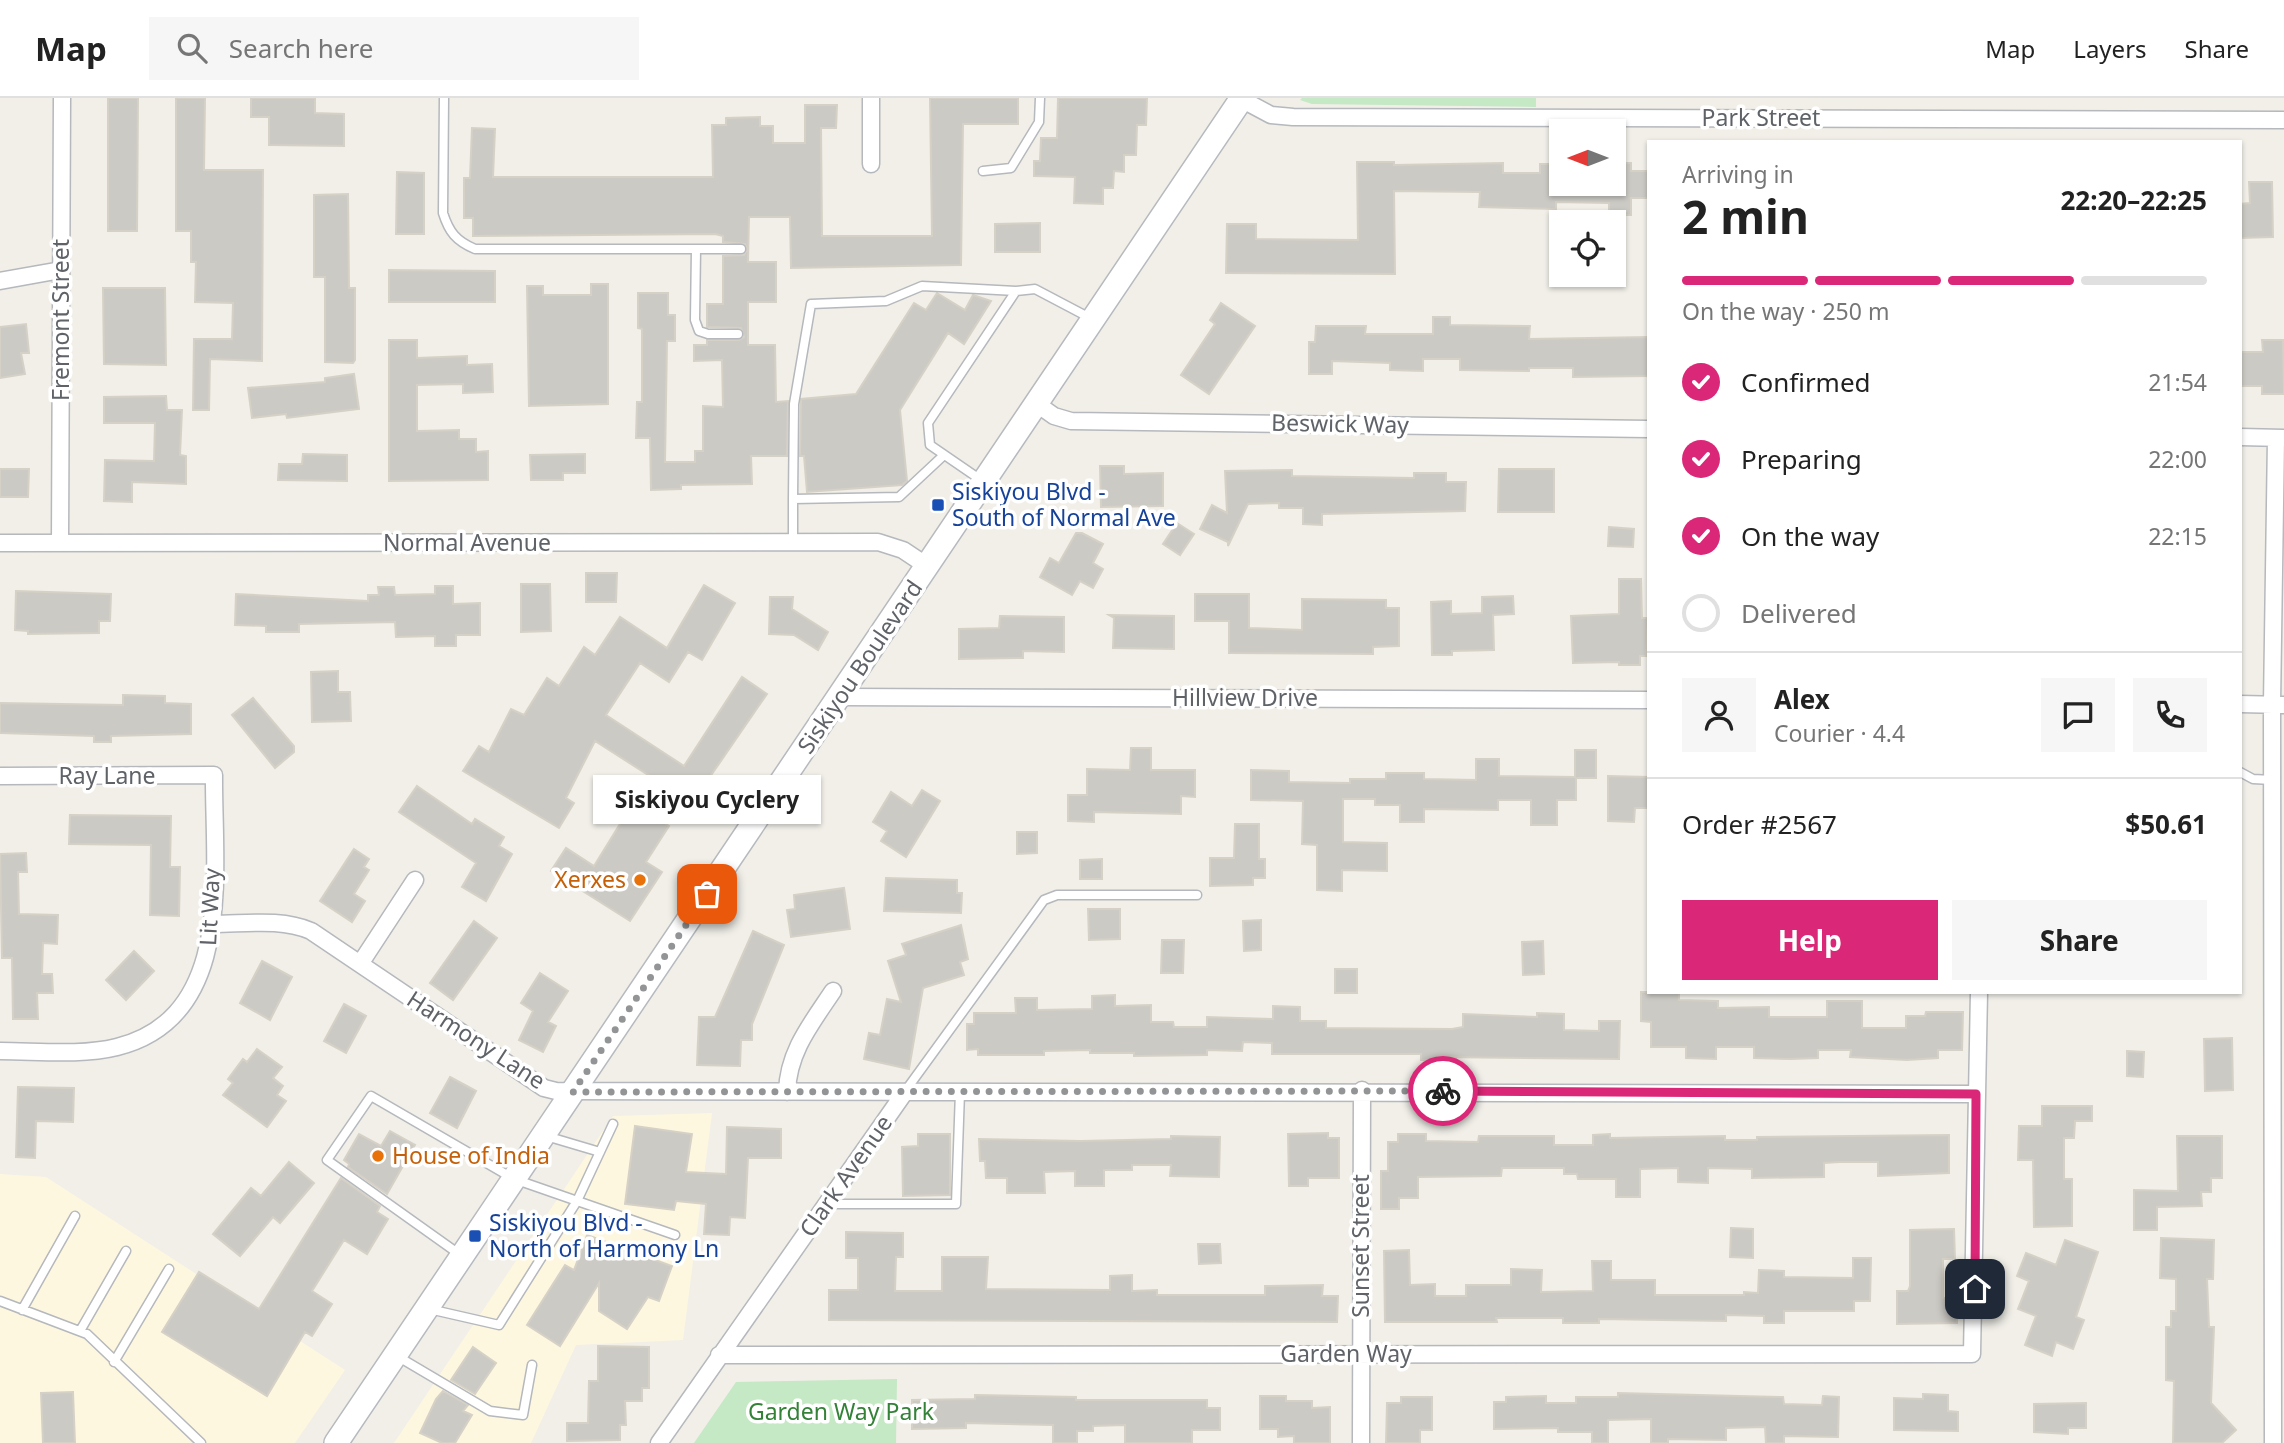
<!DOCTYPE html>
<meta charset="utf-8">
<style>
body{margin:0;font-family:"Noto Sans",sans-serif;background:#f6f6f6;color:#222;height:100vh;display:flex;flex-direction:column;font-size:26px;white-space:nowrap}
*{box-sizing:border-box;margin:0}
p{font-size:23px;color:#767676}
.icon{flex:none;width:38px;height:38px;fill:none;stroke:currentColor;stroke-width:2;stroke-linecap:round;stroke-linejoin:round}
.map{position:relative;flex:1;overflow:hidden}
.side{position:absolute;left:1647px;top:42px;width:595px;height:854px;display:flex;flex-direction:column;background:#fff;border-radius:0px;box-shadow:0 2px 5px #0004}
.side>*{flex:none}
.needle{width:46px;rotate:270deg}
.controls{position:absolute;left:1549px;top:21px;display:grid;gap:14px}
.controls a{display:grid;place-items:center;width:77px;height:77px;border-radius:0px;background:#fff;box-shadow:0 2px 5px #0004;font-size:35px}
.pin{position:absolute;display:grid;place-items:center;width:60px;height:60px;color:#fff;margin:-30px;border-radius:14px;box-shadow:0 4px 10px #0006}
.courier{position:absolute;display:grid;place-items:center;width:70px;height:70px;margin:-35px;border:5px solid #db2777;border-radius:50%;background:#fff;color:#222;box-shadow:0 2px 9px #0007}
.bubble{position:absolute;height:49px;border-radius:0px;background:#fff;box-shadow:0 2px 5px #0004;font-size:23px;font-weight:700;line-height:49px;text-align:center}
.overview em{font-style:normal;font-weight:700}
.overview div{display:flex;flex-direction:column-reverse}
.overview{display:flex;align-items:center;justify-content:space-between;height:119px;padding:0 35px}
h1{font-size:46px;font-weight:700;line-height:52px}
.bar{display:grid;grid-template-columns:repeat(4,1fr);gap:10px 7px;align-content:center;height:84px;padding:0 35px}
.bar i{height:9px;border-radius:5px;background:#e0e0e0}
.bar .selected{background:#db2777}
.bar p{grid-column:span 4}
.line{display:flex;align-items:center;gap:18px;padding:0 35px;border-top:2px solid #e0e0e0}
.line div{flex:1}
.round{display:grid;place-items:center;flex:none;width:74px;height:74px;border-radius:0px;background:#f6f6f6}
ol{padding:0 35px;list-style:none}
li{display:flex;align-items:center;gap:21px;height:77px}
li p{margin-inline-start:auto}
li .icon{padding:7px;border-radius:50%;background:#db2777;color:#fff;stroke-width:4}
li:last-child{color:#767676}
li i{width:38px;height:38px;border:4px solid #e0e0e0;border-radius:50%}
.button{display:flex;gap:14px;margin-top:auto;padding:14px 35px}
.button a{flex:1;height:80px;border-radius:0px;background:#db2777;color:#fff;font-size:28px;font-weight:700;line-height:80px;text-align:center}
.button a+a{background:#f6f6f6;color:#222}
header{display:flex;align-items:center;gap:42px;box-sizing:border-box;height:98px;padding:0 35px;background:#fff;border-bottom:2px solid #e0e0e0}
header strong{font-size:33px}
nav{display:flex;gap:38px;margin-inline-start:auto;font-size:24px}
.search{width:490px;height:63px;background:#f6f6f6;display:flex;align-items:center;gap:18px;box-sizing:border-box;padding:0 24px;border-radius:0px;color:#767676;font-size:26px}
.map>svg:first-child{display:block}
</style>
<header>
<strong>Map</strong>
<div class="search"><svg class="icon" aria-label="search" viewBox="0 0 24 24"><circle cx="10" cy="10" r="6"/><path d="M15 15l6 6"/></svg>Search here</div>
<nav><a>Map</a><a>Layers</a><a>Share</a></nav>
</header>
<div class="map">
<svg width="2284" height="1345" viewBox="0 0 2284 1345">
<rect width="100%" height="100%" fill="#f1efe8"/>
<!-- commercial -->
<path fill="#fef7e0" d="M712 1015 683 1242 576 1247 531 1345H394L613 1018Z
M0 1076 46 1079 345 1272 295 1345H0Z"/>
<!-- green -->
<path fill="#c5e8c5" d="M1302 0H1536V9L1312 6 1300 2Z
M897 1281 896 1345H694L736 1284Z"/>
<!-- building -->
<path fill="#cccac5" stroke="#d6d1c6" stroke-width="2" d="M108 0H138L137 133H108Z
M176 0H205L204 72H263L262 263 210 261 209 312H193L194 241H232L233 205 195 204 196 164H191V133H176Z
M251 0H315V15L344 16V48L269 47V19H251Z
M930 0H1018V26H963L961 167 791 170 790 119H749L748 164H776V204H748V247H775L776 304 788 303 787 358H751L752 386 681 387V391L651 392 650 340H636L637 304H642V231L638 230V195H668V217H675V243H667L665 364H695V353H703V308L723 309 722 262 694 263V247H707V242H739L744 239 741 230 707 229V206H723V158L744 157 747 152 745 146 723 144V138L715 136 473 138V120H464V80H470L472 30 495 31 493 79H713L712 27H726V20L760 19V28H773V45H805V7H837L836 30H821L822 138H932Z
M1058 0H1147L1146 27H1137L1136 57H1124V74L1114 73 1113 90H1103V106L1074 105 1075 79 1034 78V63H1040L1041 40H1057Z
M1357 64H1394V67L1503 65V75H1540V66H1558L1561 86H1614V65H1631V73H1648V100H1631V117H1609V105L1556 104V111L1479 109 1480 94 1394 93 1395 176 1226 175 1227 126H1256V141L1358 142Z
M397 74 424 75V136H396Z
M2249 84H2272L2273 139 2240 140V106L2250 105Z
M348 96 349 190H355V262L353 265 325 264V179H314V97Z
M1040 125V154H995V126Z
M389 172 495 173V204H389Z
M591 186H608V306L529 308 527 188H543V197H591Z
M103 190H165L166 267 104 266Z
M937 195 965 212 973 197 991 203 964 246 948 235 900 312 907 383 902 387 807 394 804 358H800L801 301 856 296 914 205 926 212Z
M1221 205 1255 228 1209 296 1181 277 1215 226 1210 222Z
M1433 219H1450V227L1530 228 1529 241 1648 239V278L1573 279V270H1529V273L1460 272V261H1423V273L1390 272V265L1332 263V276H1309V244H1315L1316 228H1366L1365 236H1433Z
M26 226 29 255H21L25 276 0 280V229Z
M389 242H417V260L467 258V267L492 266 493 294 463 295V286L417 287V333L459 332V341H476V354L488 353V382L389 383Z
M2262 242H2283L2284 296H2262V288H2240V254H2263Z
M354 276 359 311 287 320 286 316 252 320 248 290 325 284V280Z
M166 298 167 312H182L180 357 186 358V386L132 384V404L104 403 105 362 154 363 155 325H104V299Z
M303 356 347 357V383L278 382 279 366H302Z
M585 356V375H563V382H531L530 357Z
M1100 368H1124V376L1163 375V408L1101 409Z
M0 371H29L28 399H0Z
M1499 371H1554V414H1498Z
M1292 372V378L1414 380V375H1446V384H1466L1465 413 1322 416V427L1303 426V410H1279V405L1248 406 1228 448V444L1200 431 1212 407 1227 415 1225 373Z
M1177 425 1194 436 1180 457 1163 446Z
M1609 429 1634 431 1633 449 1608 448Z
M1076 435H1082L1103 446 1093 465 1103 471 1093 490 1080 483 1072 497 1040 479 1050 460 1059 465Z
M586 475H617L616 504H586Z
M1619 481H1641L1642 520H1648L1646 558H1640V567H1619V564L1573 565 1571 518 1619 516Z
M521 486H550L551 533 521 534Z
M704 487 735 505 702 562 688 554 669 584 640 565 606 617 684 668 742 579 767 596 692 705 595 643 566 700 574 705 559 730 463 673 479 648 489 654 511 611 524 617 547 580 559 588 584 549 595 557 620 519 667 550Z
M435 488H453V506L480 505V537H456V548H435V538L396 539 395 524 299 526V534H266V528L235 527 236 496 368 503V497H379L378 489H394L395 497 435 496Z
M16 493 111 496 110 523H99V535L28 536V533L15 532Z
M1195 496H1249V530L1302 532V501L1386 502V510H1399V548L1373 549V556L1229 555V523H1195Z
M1513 498 1514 516 1493 517 1494 552 1452 553V557H1432L1431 504 1451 503V516L1482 515V499Z
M770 499H793L792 511 828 534 818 552 794 537 769 536Z
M1109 517 1174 518V551L1113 550 1114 520Z
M1000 518 1064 519V554L1023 553V560L959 561V531L999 530Z
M338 573V594H350L351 623 312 624 311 574Z
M123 597 165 598V605L191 606V636L111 638V644H94V638L0 635V605L123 607Z
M253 600 294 648V654L275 670 232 617Z
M1131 650H1151V672H1195V699L1181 698V716L1094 714V724L1068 723V697H1087V671L1130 672Z
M1575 652H1596V680H1576V702H1557V727H1531V702H1498V712L1424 711V724H1400V707H1375V701H1343V744L1387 745V773L1342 772V793L1317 792V747L1302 746 1303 703 1251 702V672L1289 673V684L1350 685V681H1386V675H1424V681L1476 682V661H1499V678L1575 679Z
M1608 678 1648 679V710H1635L1634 724 1608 723Z
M417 688 472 726 475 721 504 739 499 748 512 756 486 803 462 789 476 765 399 714Z
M922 692 940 703 906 759 881 743 887 733 873 724 891 694 912 708Z
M633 705 669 728 646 764 662 774 630 823 551 773 566 750 594 768Z
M70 717 171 718 170 769H180L179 818 150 817 151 747 69 746Z
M1235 726H1259V761H1265V780H1253V787L1210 788V760H1234Z
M1017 734H1037V755L1017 756Z
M354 751 369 761 364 769 369 772 354 796 365 803 352 824 320 803Z
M26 755 27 774H18L19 816 58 817 57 846 43 845 42 876H52L53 895H37L38 921H13L12 860H2L0 756Z
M1102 761V781H1080V762Z
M886 780 957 782V795H962L961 815 884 813Z
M844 790 850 831 791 839 787 812 795 811 794 797Z
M1088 811H1120V841L1089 842Z
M1261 822V852L1244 853 1243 823Z
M474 823 497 840 453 902 430 885Z
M961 827 968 861 960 864 964 877 923 890 909 971 864 961 869 935 880 937 887 901 901 904 888 863 906 857 902 846Z
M753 833 784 847 752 926V942H741L740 968 697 967 699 919H715Z
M1162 842H1184L1183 875H1161Z
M1543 843 1544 876 1523 877 1522 844Z
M134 853 154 873 126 902 106 882Z
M262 863 292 879 270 922 240 905Z
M1335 871H1357V895H1335Z
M540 875 568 893 548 924 556 928 543 954 519 942 533 913 521 905Z
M1641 894H1679V902L1718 903V910L1769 909V919H1827V903H1862V930H1906V918H1925L1926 914H1963L1962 952H1938V960L1907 962 1850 959 1851 952H1818V960L1791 961 1754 960V949H1716V961L1686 960V949H1651V924L1641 923Z
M1115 897V908L1151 907V924H1173L1174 929H1207V919L1273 921V908L1300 909V923H1326V930L1452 931 1463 929V916L1537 919V915L1564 916V932L1599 933V923H1620L1619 961 1438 959V962H1421V956H1272V945L1243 944 1242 953 1207 952V957L1134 958V955H1090V952L1044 953V957H978V951L967 952V926H974V915H1016L1015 900H1037V912L1092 911V898Z
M344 906 366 918 346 955 324 943Z
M2232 940 2233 992 2205 993 2204 941Z
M257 951 282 969 273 980 283 988 277 997 286 1003 267 1029 223 997 233 985 228 981 243 961 247 964Z
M2127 953 2144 954 2143 979 2127 978Z
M450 979 476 993 457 1030 430 1015Z
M18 989 74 990 73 1024 36 1023 35 1060 16 1059Z
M2042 1008H2092V1023H2075L2074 1040H2064V1081H2072V1128L2034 1129 2033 1062H2018L2019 1028H2042Z
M635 1028 692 1036 686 1074 726 1076 727 1029 781 1031V1060H748L745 1120 730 1119 729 1137 704 1136 706 1106 676 1103 674 1112 625 1106Z
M390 1033 415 1047 387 1096 348 1069 349 1066 344 1062 359 1036 381 1048Z
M1328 1035V1040H1339V1080H1308V1088H1289L1288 1036Z
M918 1036H950V1097L903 1098 902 1049 918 1048Z
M1398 1036H1426V1043L1478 1044 1479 1038H1554V1047H1593V1037L1610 1036V1040L1725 1038V1042H1757V1039L1949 1037V1075L1878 1078V1064H1839L1824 1065V1079L1752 1080V1071L1708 1070V1085L1678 1084V1070L1640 1071V1099H1616V1081H1578L1577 1076H1564V1070H1502L1501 1078 1418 1079V1100H1399V1111H1381V1073H1388V1044H1398Z
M1171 1038 1220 1039 1219 1079 1170 1078 1171 1067H1132V1072H1104V1088H1075V1073L1044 1074 1045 1095H1007V1080H986L985 1063H980L979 1041 1081 1043 1171 1041Z
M2177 1038H2222V1080H2211V1094H2201L2202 1108 2157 1109V1132H2134V1092L2178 1093Z
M289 1064 314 1085 280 1125 273 1119 240 1158 213 1136 251 1090 261 1098Z
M341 1080 380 1108 377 1114 388 1121 367 1156 344 1142 312 1193 332 1206 312 1238 305 1234 267 1298 162 1234 199 1174 259 1211Z
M1731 1130 1753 1131V1160L1730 1159Z
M1954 1131 1955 1161H1943V1200H1957V1225L1897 1226V1193H1908L1910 1188V1132Z
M846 1134 903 1135V1159H896L895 1193H942V1159H988L986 1191 1110 1192V1178L1132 1177V1193L1157 1192V1197H1265V1188L1323 1187 1322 1198H1338L1337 1224 829 1222V1192H858V1160H846Z
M587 1137 672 1168 659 1203 648 1199 627 1231 599 1213V1185L560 1248 527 1227 565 1167 574 1172Z
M2161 1140 2214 1142 2213 1181H2207L2209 1229H2214L2211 1305 2236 1332 2222 1345H2173L2174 1283 2166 1282V1229H2171V1213H2176V1181L2160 1180Z
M2065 1142 2098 1154 2076 1219 2084 1222 2073 1251 2056 1244 2052 1258 2025 1247 2036 1218 2018 1211 2029 1183 2017 1178 2026 1155 2056 1167Z
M1198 1146H1220L1221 1165 1199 1166Z
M1409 1152 1410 1187 1435 1186V1198H1466V1187H1511V1171L1542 1172 1541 1194 1593 1193 1592 1163H1611V1182H1655V1197H1744V1194L1758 1195 1759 1172 1784 1173V1179L1853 1180V1160H1871L1870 1203H1854V1213H1784V1225H1764V1218L1726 1217V1223L1599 1221V1225H1563V1220H1496L1497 1224H1385L1384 1153Z
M598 1248 649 1249V1290H642V1303H625L626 1327H620V1342L567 1343V1325H588L589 1283H598Z
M473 1249 496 1265 475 1296 451 1282Z
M443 1293 468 1307 463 1313 472 1317 455 1345H442L420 1335 436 1301Z
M73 1294 75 1345H43L41 1295Z
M1618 1295 1783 1299 1784 1306 1822 1307 1823 1298 1839 1299 1838 1339 1784 1338V1345H1766L1765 1329 1726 1330V1342L1668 1341V1345H1651V1321L1608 1322V1345H1592V1334H1558V1330L1494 1331V1304H1506V1299L1546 1298V1305H1576V1299H1618Z
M1923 1296 1948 1297V1313L1958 1314V1333L1894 1332V1300L1923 1301Z
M975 1297 1076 1299V1302H1207V1310H1220V1332H1192V1345H1125V1327L1093 1328V1333H1077V1345H1053V1327L966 1325V1330L912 1331V1302L975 1301Z
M1260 1298H1286V1303H1312V1310L1330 1309V1345H1294V1338L1278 1339V1331H1260Z
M1401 1299H1432V1332H1420V1345H1386L1387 1305H1401Z
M2086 1305V1330H2068V1336L2034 1334V1306Z"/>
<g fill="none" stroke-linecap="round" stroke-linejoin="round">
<!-- service casing -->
<g stroke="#b5b8bc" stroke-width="11">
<path id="service" d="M444 0 443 115C449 134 456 143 475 151H741
M983 73 1011 70 1039 24 1040 0
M696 151 695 222 699 233 708 236H738
M944 357 899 399 793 401 794 306 811 206 886 203 922 188 1016 193
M981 382 930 347 928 325 1016 193 1035 191 1092 221
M793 401V444
M2240 674 2253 681 2272 682
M906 992 1044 802 1057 797H1197
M546 1038 600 1054
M826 1106H956L960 994
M459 1156 327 1062 371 998 514 1081 675 1137
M0 1203 87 1236 201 1345
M429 1211 499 1227 577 1103 613 1026
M22 1212 75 1118
M80 1233 126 1153
M397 1258 490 1313 523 1317 532 1267
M114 1264 169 1171"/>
</g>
<!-- minor casing -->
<g stroke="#b5b8bc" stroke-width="19">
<path id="minor" d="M871 0V66
M1241 1 1271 17 1293 19 2284 22
M0 183 61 172
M1037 306 1054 318 1071 323 1648 331
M2240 339 2284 340
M0 445 878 444 903 452 927 468
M60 445 62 0
M841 599 1648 602
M2240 606 2284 607
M0 678 214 677C213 770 237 919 117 949 81 958 37 953 0 953
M213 826C245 826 281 820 311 833L544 990 556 993 1976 996
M360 866 415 782
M787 994C788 954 811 926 833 893
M719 1257 1972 1256 1979 894
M659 1345 905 994
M1361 1345 1362 992
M2273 1345 2272 606 2276 340"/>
</g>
<!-- secondary casing -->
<g stroke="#b6babf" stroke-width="26">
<path id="secondary" d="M336 1345 1242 0"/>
</g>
<!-- service -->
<use href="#service" stroke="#fff" stroke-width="8"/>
<!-- minor -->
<use href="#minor" stroke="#fff" stroke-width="16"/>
<!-- secondary -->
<use href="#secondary" stroke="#fff" stroke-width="23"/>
</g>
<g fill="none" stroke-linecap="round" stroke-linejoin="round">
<!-- done -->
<path stroke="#929495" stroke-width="7" stroke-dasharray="0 12.6" d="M707 796 573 994 1443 993"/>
<!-- route -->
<path stroke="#db2777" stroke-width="9" d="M1443 993 1976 996 1975 1191"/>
</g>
<!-- markers -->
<g fill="#1a4fb4" stroke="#fff" stroke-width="2.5">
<rect x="931" y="400" width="14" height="14" rx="3.5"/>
<rect x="468" y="1131" width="14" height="14" rx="3.5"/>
</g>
<g fill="#e8710a" stroke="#fff" stroke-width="2.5">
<circle cx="640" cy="782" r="7"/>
<circle cx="378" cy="1058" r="7"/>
</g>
<g text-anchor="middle" stroke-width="7" stroke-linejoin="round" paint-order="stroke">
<!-- street labels -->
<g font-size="23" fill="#5f6368" stroke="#fff">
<text x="1761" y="28">Park Street</text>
<text transform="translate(61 222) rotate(-90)" y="8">Fremont Street</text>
<text transform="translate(1340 326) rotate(1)" y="8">Beswick Way</text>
<text x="467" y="453">Normal Avenue</text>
<text transform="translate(860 569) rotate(-56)" y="8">Siskiyou Boulevard</text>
<text x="1245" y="608">Hillview Drive</text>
<text x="107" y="686">Ray Lane</text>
<text transform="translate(210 809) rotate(-87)" y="8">Lit Way</text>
<text transform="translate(476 942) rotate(33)" y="8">Harmony Lane</text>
<text transform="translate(846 1078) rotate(-55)" y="8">Clark Avenue</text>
<text transform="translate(1361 1148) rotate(-90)" y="8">Sunset Street</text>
<text x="1346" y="1264">Garden Way</text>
</g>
<!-- transit labels -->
<g font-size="23" fill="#164399" stroke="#fff" text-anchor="start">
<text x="952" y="402">Siskiyou Blvd -<tspan x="952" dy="26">South of Normal Ave</tspan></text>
<text x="489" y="1133">Siskiyou Blvd -<tspan x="489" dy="26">North of Harmony Ln</tspan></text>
</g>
<!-- food labels -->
<g font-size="23" fill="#c56008" stroke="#fff" text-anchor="end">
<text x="626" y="790">Xerxes</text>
<text x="392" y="1066" text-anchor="start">House of India</text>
</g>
<!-- park labels -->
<g font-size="23" fill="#348238" stroke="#fff">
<text x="841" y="1322">Garden Way Park</text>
</g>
</g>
</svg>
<div class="controls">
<a><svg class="needle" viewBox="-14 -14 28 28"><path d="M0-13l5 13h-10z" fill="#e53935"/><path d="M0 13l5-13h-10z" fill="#767676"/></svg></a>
<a><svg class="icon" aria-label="locate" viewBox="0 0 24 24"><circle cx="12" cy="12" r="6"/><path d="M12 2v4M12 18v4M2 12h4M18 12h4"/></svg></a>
</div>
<div class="pin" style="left:707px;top:796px;background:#ea580c"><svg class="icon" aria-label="bag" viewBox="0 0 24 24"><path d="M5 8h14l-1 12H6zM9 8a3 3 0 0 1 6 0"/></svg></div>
<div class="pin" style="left:1975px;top:1191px;background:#1f2937"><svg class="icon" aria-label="home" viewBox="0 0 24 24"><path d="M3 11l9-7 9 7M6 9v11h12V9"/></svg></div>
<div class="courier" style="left:1443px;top:993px"><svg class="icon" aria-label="bike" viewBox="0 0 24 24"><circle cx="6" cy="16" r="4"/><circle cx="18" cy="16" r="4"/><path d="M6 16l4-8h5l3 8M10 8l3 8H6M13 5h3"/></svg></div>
<div class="bubble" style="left:593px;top:677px;width:228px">Siskiyou Cyclery</div>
<section class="side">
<div class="overview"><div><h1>2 min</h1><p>Arriving in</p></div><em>22:20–22:25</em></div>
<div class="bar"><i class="selected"></i><i class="selected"></i><i class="selected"></i><i></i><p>On the way · 250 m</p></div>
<ol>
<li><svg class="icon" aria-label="check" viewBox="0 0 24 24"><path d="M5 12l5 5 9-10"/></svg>Confirmed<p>21:54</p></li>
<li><svg class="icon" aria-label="check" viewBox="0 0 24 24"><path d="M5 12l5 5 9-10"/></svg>Preparing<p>22:00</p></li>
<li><svg class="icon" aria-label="check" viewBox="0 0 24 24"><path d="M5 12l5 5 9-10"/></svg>On the way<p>22:15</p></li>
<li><i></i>Delivered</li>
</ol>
<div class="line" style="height:126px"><a class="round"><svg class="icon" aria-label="person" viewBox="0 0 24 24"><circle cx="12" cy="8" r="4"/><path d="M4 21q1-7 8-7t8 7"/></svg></a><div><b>Alex</b><p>Courier · 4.4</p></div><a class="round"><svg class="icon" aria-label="chat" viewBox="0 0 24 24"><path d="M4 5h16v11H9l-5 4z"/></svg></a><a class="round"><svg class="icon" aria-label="phone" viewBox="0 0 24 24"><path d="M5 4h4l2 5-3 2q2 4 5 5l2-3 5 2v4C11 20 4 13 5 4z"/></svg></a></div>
<div class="line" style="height:91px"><div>Order #2567</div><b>$50.61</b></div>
<div class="button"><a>Help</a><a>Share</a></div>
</section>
</div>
